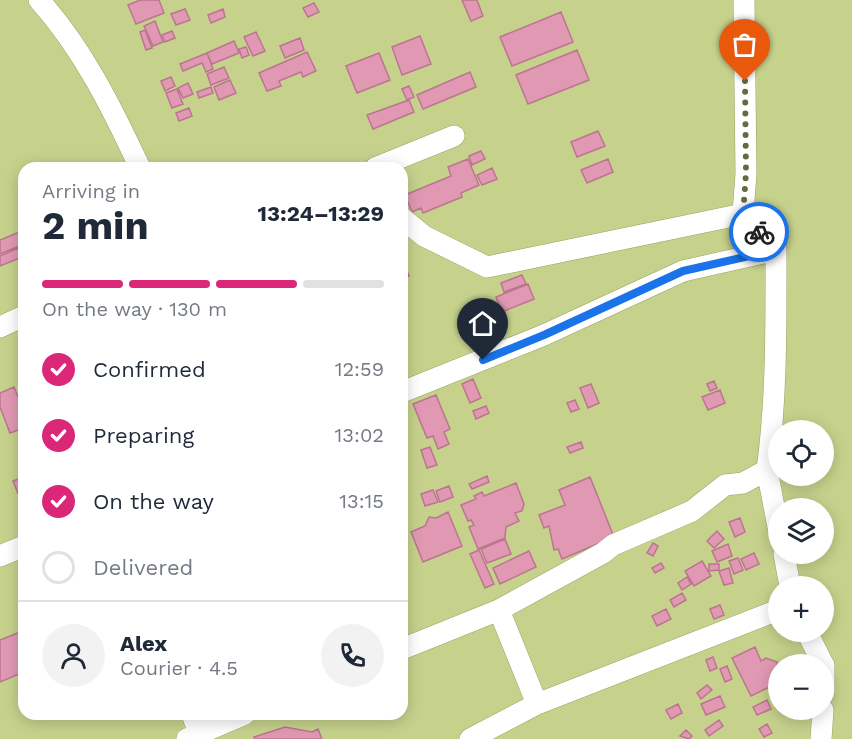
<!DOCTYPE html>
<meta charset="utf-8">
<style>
body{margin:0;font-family:"Work Sans",sans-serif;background:#f2f2f3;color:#1f2937;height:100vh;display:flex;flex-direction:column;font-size:22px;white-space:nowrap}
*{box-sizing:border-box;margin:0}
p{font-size:20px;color:#747a83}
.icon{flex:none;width:33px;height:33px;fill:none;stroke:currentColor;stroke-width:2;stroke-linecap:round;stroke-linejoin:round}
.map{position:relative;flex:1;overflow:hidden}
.panel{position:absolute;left:18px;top:162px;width:390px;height:558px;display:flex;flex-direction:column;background:#fff;border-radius:18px;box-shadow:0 3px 15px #0003}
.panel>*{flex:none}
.fabs{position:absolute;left:768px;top:420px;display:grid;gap:12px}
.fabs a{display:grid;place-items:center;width:66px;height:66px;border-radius:50%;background:#fff;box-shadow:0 3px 15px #0003;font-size:30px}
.pin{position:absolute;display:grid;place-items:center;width:51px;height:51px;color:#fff;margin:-62px -26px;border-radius:50% 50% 50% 0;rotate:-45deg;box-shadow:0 0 6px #0007}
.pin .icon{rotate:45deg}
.courier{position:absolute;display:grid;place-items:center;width:60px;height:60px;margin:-30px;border:4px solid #1a73e8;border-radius:50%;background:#fff;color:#222;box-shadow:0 2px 8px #0007}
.headline em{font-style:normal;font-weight:700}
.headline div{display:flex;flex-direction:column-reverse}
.headline{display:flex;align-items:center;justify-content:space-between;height:102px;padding:0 24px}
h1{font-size:39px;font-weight:700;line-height:45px}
.bar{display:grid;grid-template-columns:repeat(4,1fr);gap:9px 6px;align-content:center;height:72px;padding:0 24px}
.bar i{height:8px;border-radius:4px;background:#e0e1e3}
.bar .on{background:#db2777}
.bar p{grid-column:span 4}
.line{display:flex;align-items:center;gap:15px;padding:0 24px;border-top:2px solid #e0e1e3}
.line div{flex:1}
.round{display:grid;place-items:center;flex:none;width:63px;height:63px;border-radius:32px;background:#f2f2f3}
ol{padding:0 24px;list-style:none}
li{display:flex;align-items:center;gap:18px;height:66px}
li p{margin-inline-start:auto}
li .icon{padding:6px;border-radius:50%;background:#db2777;color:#fff;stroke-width:4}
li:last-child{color:#747a83}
li i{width:33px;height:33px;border:3px solid #e0e1e3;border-radius:50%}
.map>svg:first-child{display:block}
</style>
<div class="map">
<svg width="852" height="739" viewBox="0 0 852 739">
<rect width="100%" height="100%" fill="#c6d28c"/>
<!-- building -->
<path fill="#e199b3" stroke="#bb758f" stroke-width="1.5" d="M140 0H159L164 13 136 24 128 5Z
M462 0H477L483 16 471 21Z
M314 3 319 12 308 17 303 8Z
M185 9 190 20 176 25 171 14Z
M223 9 225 17 211 23 208 15Z
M561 12 573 42 512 66 500 37Z
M155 21 163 42 153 46 144 26Z
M145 30 152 48 146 50 140 32Z
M172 31 175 38 165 42 162 35Z
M256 32 265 51 253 56 244 37Z
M420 36 431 64 402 75 392 47Z
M300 38 304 50 285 58 280 46Z
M234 41 239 53 212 64 207 53Z
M246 47 249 55 242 58 239 49Z
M577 50 589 80 528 104 516 75Z
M307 52 316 71 303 77 301 72 279 81 281 86 267 91 259 73Z
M207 53 213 69 206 72 202 63 183 71 180 64Z
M379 53 390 80 357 93 346 66Z
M224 67 229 78 211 85 207 74Z
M470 72 476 87 423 109 417 95Z
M171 77 175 86 165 91 161 81Z
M230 80 236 93 219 100 214 87Z
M188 83 193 94 183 98 178 88Z
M409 86 414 97 407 100 402 89Z
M211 87 213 93 199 98 197 92Z
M177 89 183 104 172 108 166 93Z
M409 100 414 112 373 129 367 115Z
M189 108 192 116 179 121 176 113Z
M598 131 605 146 577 157 571 142Z
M481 151 485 159 472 165 469 156Z
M468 159 479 185 461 193 462 197 423 213 421 208 412 212 405 195 451 176 448 167Z
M608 159 613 172 587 183 581 170Z
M492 168 497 179 482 185 477 175Z
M24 230V244L0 254V240Z
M18 248 22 257 0 266V256Z
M402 258 409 276 402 279Z
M522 275 526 284 504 292 501 283Z
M528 284 534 299 502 312 496 297Z
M473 379 481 398 470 403 462 384Z
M714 381 717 388 710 391 707 384Z
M591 384 599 403 588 408 580 388Z
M14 387 24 412V428L10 433 0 407V393Z
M720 390 725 403 708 410 702 397Z
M436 395 450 429 444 432 449 444 438 449 433 436 427 438 413 404Z
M575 400 579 409 571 412 567 403Z
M486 406 489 413 476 419 473 411Z
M581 442 583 448 570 453 567 447Z
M430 447 437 465 427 468 421 450Z
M487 476 489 482 472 489 469 484Z
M24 477V505L23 506 13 481Z
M590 477 614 537 562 559 558 549 554 550 549 526 544 528 539 515 565 505 559 490Z
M516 483 524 504 522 511 515 513 519 521 506 527 505 538 478 549 469 527 474 525 471 520 468 521 461 505 476 499 474 496 482 492 484 496Z
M449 486 453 497 440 502 436 491Z
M433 490 438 502 425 506 421 494Z
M448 512 462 546 423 562 411 532 425 526 429 517 436 518Z
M740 518 745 532 735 537 729 522Z
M717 531 724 539 714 548 707 541Z
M505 539 511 554 487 563 481 549Z
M653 543 658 546 653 556 647 553Z
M728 544 732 556 717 562 712 551Z
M479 550 494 584 485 588 470 554Z
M529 551 536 567 500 584 493 568Z
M754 553 759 564 746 570 741 559Z
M738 558 743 570 734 574 729 561Z
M702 561 711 576 694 586 685 571Z
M661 563 664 568 655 573 652 568Z
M709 564H719V570L709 571Z
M729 568 733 583 724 585 719 571Z
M687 577 691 584 682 590 678 583Z
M682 593 686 600 674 607 670 600Z
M720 605 724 615 714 619 710 609Z
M666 609 671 619 657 626 652 616Z
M20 632 24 643V672L0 682V640Z
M755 647 761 661 766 658 777 662 778 683 751 696 732 658Z
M713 657 717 668 710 671 706 660Z
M727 666 732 679 725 682 720 669Z
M707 685 712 690 701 699 697 693Z
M720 696 725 707 706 715 701 704Z
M767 700 771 709 757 715 753 707Z
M678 704 682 713 671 719 666 710Z
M719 720 723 726 709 736 705 730Z
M767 724 772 733 764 737 759 729Z
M285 727 312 732 318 729 322 739H255L254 737Z
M686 730 692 736 689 739 680 736Z"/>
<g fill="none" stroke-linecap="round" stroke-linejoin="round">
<!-- street casing -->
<g stroke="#97a25e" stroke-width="22">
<path id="street" d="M39 0C83 49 112 108 140 168
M375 168 454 136
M402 218 424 236 487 267 743 214
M0 327 24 316
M402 392 544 335 683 271 776 250 743 214 746 173 744 0
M767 470 778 527
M784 554 790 586
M0 556 24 546
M499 610 537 704
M807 632 823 664
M402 649 499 610 603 553 613 545 692 511 725 485 743 483 767 470C777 397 776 324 776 250
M824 665V693
M192 714 199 733
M187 739 245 714
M470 739 537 704 778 610
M821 739 823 710"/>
</g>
<!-- street -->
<use href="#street" stroke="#fff" stroke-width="21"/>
</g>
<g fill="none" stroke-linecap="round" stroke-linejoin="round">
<!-- done -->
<path stroke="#646b40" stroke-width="6" stroke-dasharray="0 10.8" d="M745 81 746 173 743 214 759 232"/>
<!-- route -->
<path stroke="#1a73e8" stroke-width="8" d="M483 360 544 335 683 271 776 250 759 232"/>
</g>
</svg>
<div class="fabs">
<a><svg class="icon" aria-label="locate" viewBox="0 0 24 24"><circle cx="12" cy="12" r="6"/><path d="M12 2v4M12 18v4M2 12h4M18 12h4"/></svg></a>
<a><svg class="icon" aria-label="layers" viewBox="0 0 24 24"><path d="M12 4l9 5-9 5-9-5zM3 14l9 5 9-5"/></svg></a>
<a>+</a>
<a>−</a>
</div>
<div class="pin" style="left:745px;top:81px;background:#ea580c"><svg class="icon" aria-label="bag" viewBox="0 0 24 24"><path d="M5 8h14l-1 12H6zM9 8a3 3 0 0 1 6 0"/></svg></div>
<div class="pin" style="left:483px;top:360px;background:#1f2937"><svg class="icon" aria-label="home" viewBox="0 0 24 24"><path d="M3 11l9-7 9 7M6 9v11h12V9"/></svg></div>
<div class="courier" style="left:759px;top:232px"><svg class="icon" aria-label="bike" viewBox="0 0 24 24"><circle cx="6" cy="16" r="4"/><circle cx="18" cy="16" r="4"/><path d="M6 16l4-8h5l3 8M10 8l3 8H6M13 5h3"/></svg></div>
<section class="panel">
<div class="headline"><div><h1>2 min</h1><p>Arriving in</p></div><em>13:24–13:29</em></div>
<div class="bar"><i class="on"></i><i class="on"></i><i class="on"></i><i></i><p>On the way · 130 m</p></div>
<ol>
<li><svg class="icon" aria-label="check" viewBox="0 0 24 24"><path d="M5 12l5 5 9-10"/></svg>Confirmed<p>12:59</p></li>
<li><svg class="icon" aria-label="check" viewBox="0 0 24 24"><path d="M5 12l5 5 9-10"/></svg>Preparing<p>13:02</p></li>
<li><svg class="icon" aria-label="check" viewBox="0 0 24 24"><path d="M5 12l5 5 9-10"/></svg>On the way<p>13:15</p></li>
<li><i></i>Delivered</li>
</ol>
<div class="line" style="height:108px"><a class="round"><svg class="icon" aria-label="person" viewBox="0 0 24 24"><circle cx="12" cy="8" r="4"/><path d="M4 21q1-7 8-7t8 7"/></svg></a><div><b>Alex</b><p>Courier · 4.5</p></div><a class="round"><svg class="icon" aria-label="phone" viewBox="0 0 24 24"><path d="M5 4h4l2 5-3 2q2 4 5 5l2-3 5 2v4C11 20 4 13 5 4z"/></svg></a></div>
</section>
</div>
